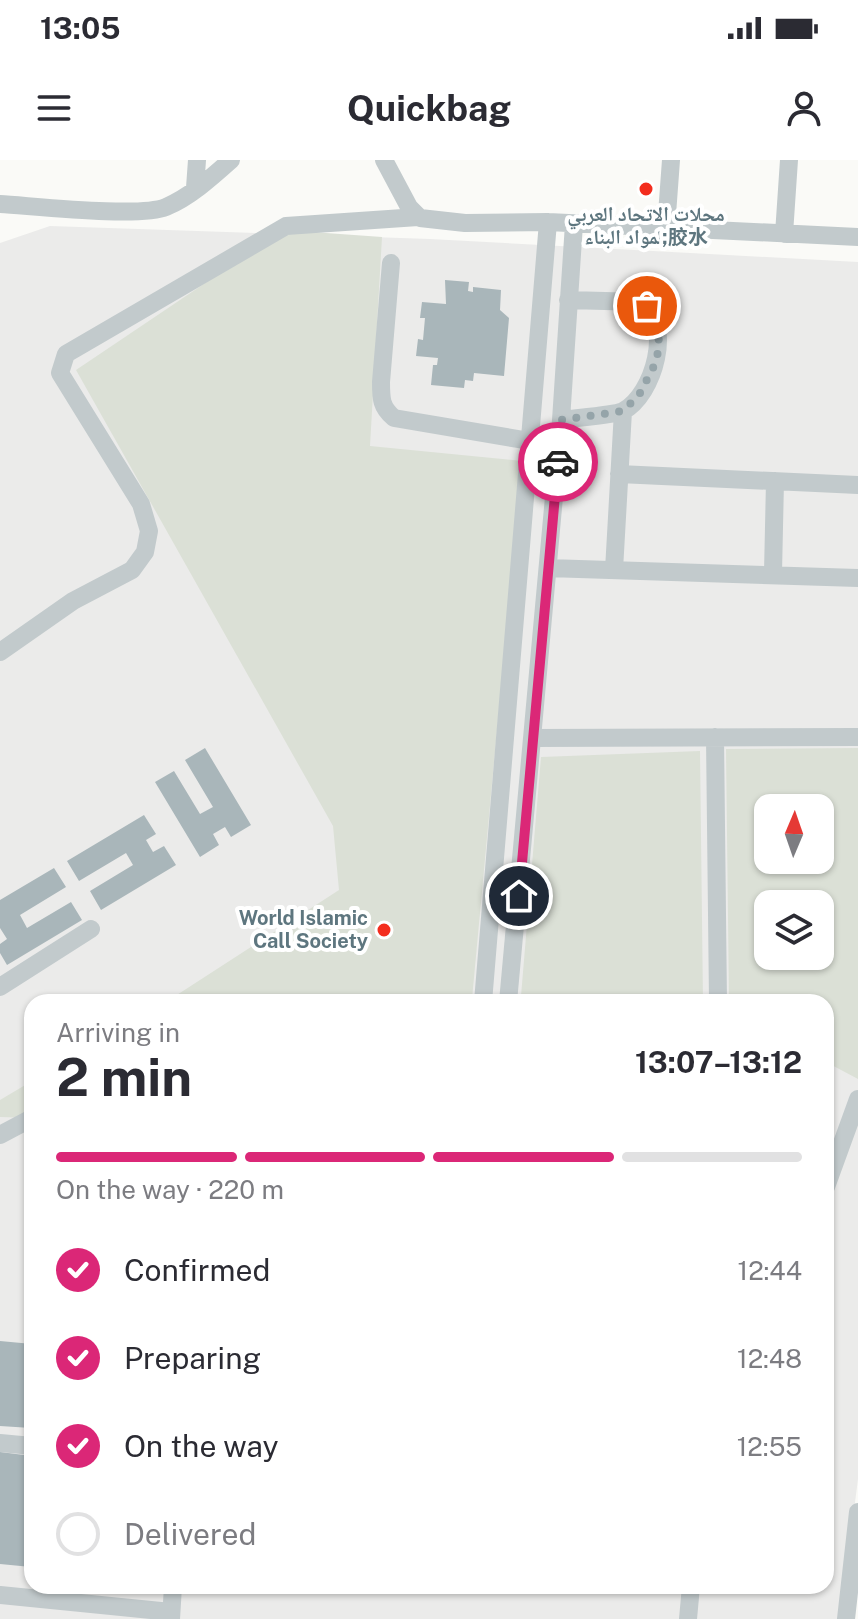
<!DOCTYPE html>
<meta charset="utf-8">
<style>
body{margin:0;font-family:"Public Sans","Noto Naskh Arabic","Noto Sans SC",sans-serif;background:#f2f2f3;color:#2b2b33;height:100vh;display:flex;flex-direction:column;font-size:30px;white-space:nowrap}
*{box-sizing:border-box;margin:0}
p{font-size:26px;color:#7c7c81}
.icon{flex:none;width:44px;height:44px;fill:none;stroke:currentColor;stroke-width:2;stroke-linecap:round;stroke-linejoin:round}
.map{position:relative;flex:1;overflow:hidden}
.sheet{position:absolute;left:24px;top:834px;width:810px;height:600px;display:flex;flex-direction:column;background:#fff;border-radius:24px;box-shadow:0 2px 6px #0004}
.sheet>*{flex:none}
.needle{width:52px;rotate:2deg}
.buttons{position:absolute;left:754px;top:634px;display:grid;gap:16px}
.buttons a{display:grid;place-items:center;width:80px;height:80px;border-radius:16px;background:#fff;box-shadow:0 2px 6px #0004;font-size:40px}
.pin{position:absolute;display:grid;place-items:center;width:68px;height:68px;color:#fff;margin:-34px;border:4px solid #fff;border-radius:50%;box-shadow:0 2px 8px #0007}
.courier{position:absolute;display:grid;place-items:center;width:80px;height:80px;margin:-40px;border:6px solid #db2777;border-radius:50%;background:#fff;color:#222;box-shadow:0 2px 10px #0007}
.head em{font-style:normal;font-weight:700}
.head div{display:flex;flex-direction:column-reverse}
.head{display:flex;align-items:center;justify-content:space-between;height:136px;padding:0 32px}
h1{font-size:52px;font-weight:700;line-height:60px}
.bar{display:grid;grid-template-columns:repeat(4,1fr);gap:12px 8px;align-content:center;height:96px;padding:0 32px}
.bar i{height:10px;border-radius:6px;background:#e1e1e2}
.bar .on{background:#db2777}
.bar p{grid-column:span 4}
ol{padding:0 32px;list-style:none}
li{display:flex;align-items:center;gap:24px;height:88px}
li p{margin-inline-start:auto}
li .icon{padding:8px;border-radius:50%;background:#db2777;color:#fff;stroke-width:4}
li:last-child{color:#7c7c81}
li i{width:44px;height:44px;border:4px solid #e1e1e2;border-radius:50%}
.status{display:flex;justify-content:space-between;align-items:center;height:56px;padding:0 40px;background:#fff;direction:ltr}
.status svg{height:22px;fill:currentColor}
header{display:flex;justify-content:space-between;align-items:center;height:104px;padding:0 32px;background:#fff;font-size:36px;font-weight:700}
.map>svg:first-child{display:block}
</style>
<div class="status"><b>13:05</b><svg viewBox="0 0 49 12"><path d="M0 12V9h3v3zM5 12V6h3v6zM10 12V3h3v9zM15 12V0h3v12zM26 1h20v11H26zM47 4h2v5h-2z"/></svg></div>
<header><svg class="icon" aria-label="menu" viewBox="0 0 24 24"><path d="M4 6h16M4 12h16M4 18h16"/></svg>Quickbag<svg class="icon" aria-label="person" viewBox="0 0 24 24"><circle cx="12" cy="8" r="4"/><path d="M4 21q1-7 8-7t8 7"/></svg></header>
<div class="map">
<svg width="858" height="1459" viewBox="0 0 858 1459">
<rect width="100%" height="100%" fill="#fafaf7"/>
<!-- built -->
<path fill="#ebebea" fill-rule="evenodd" d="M50 66 430 79 858 102V1319L840 1459H0V83ZM768 648H820V700H768ZM768 744H820V796H768ZM32 842H826V1426H32Z"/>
<!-- green -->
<path fill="#dbe0d6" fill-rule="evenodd" d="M284 70 382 77 370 286 522 301 472 839 464 842H166L339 730 333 666 76 210Z
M858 588V919L826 902V842H729L726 589ZM820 648V700H768V648ZM820 744V796H768V744Z
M700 591 703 842H536L521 836 541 597Z
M32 921V958L0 957V940Z"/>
<!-- building -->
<path fill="#a9b6ba" d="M445 120 469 122 468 131 473 132V127L501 130 500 150 509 158 504 216 474 213 473 221 465 220 464 228 431 225 433 205H437L438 198 416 196 418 179 423 180 425 158H420L422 142 446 144Z
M205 588 251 665 231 677 225 667 213 674 219 685 200 697 155 622 174 611 200 654 213 647 185 600Z
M144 655 156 674 146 680 153 692 164 686 176 705 101 750 90 731 133 705 126 693 79 721 67 701Z
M54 708 66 727 20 755 27 768 71 742 82 760 7 805 0 793V784L7 779 0 768V740Z
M0 1181 32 1184 31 1268 0 1266Z
M0 1292 32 1296 31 1407 0 1404Z"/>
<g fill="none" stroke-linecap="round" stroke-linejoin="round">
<!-- minor -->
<path stroke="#c2cacc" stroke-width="18" d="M384 0 409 47 420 58 465 63 548 62 858 77
M195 28 197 0
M0 44C34 46 140 58 166 47 190 37 212 17 231 0
M666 68 671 0
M784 74 789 0
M391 103 381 222C381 239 381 247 394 258L530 281
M561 260C574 258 615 255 623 251 654 235 674 163 641 142L568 140
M619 314 858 325
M548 408 858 418
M614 410 623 251
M773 413 775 321
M0 492 73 441 132 410 145 392 149 371 141 344 60 213 66 194 286 66 418 57
M715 577 718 842
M532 578 858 577
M0 827 91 769
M483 842 548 62
M508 842 561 260 574 64
M0 975 32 958
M826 1027 858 939
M0 1283 32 1286
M0 1435 171 1452
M171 1459 173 1426
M688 1459 691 1426
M846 1459 858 1352"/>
</g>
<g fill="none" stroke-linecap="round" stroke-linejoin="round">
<!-- done -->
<path stroke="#95a4a9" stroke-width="8" stroke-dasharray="0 14.4" d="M558 302 561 260 623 251 639 235 657 200 659 176 647 146"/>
<!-- route -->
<path stroke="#db2777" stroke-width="10" d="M519 736 558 302"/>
</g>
<!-- markers -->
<g fill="#f32d1e" stroke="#fff" stroke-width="3">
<circle cx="646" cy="29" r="8"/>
<circle cx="384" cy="770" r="8"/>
</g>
<g text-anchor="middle" stroke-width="8" stroke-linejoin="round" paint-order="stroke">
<!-- poi labels -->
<g font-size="20" font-weight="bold" fill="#5e767f" stroke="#fff">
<text x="646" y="61">محلات الاتحاد العربي<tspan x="646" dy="23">لمواد البناء;胶水</tspan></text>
<text x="368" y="765" text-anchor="end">World Islamic<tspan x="368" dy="23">Call Society</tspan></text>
</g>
</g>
</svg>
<div class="buttons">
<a><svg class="needle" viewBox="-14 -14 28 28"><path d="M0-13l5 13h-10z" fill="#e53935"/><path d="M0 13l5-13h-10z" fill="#7c7c81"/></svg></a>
<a><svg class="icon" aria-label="layers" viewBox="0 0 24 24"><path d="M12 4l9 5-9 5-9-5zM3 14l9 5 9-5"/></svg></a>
</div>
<div class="pin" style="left:647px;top:146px;background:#ea580c"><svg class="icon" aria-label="bag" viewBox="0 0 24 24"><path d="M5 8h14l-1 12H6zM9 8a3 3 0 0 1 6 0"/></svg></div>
<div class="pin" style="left:519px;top:736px;background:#1f2937"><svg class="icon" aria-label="home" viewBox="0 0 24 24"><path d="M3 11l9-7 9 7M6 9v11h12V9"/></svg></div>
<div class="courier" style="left:558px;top:302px"><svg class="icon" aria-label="car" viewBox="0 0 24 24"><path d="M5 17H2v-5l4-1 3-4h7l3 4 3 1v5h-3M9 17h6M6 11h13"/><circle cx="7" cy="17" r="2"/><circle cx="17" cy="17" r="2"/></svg></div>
<section class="sheet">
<div class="head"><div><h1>2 min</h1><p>Arriving in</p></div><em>13:07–13:12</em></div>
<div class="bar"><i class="on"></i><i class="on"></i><i class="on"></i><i></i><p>On the way · 220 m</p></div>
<ol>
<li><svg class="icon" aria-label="check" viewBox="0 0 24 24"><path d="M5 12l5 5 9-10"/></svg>Confirmed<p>12:44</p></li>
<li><svg class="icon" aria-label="check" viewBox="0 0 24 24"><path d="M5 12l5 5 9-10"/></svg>Preparing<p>12:48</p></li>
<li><svg class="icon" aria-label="check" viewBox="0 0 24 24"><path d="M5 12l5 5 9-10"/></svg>On the way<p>12:55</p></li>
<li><i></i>Delivered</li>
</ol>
</section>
</div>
